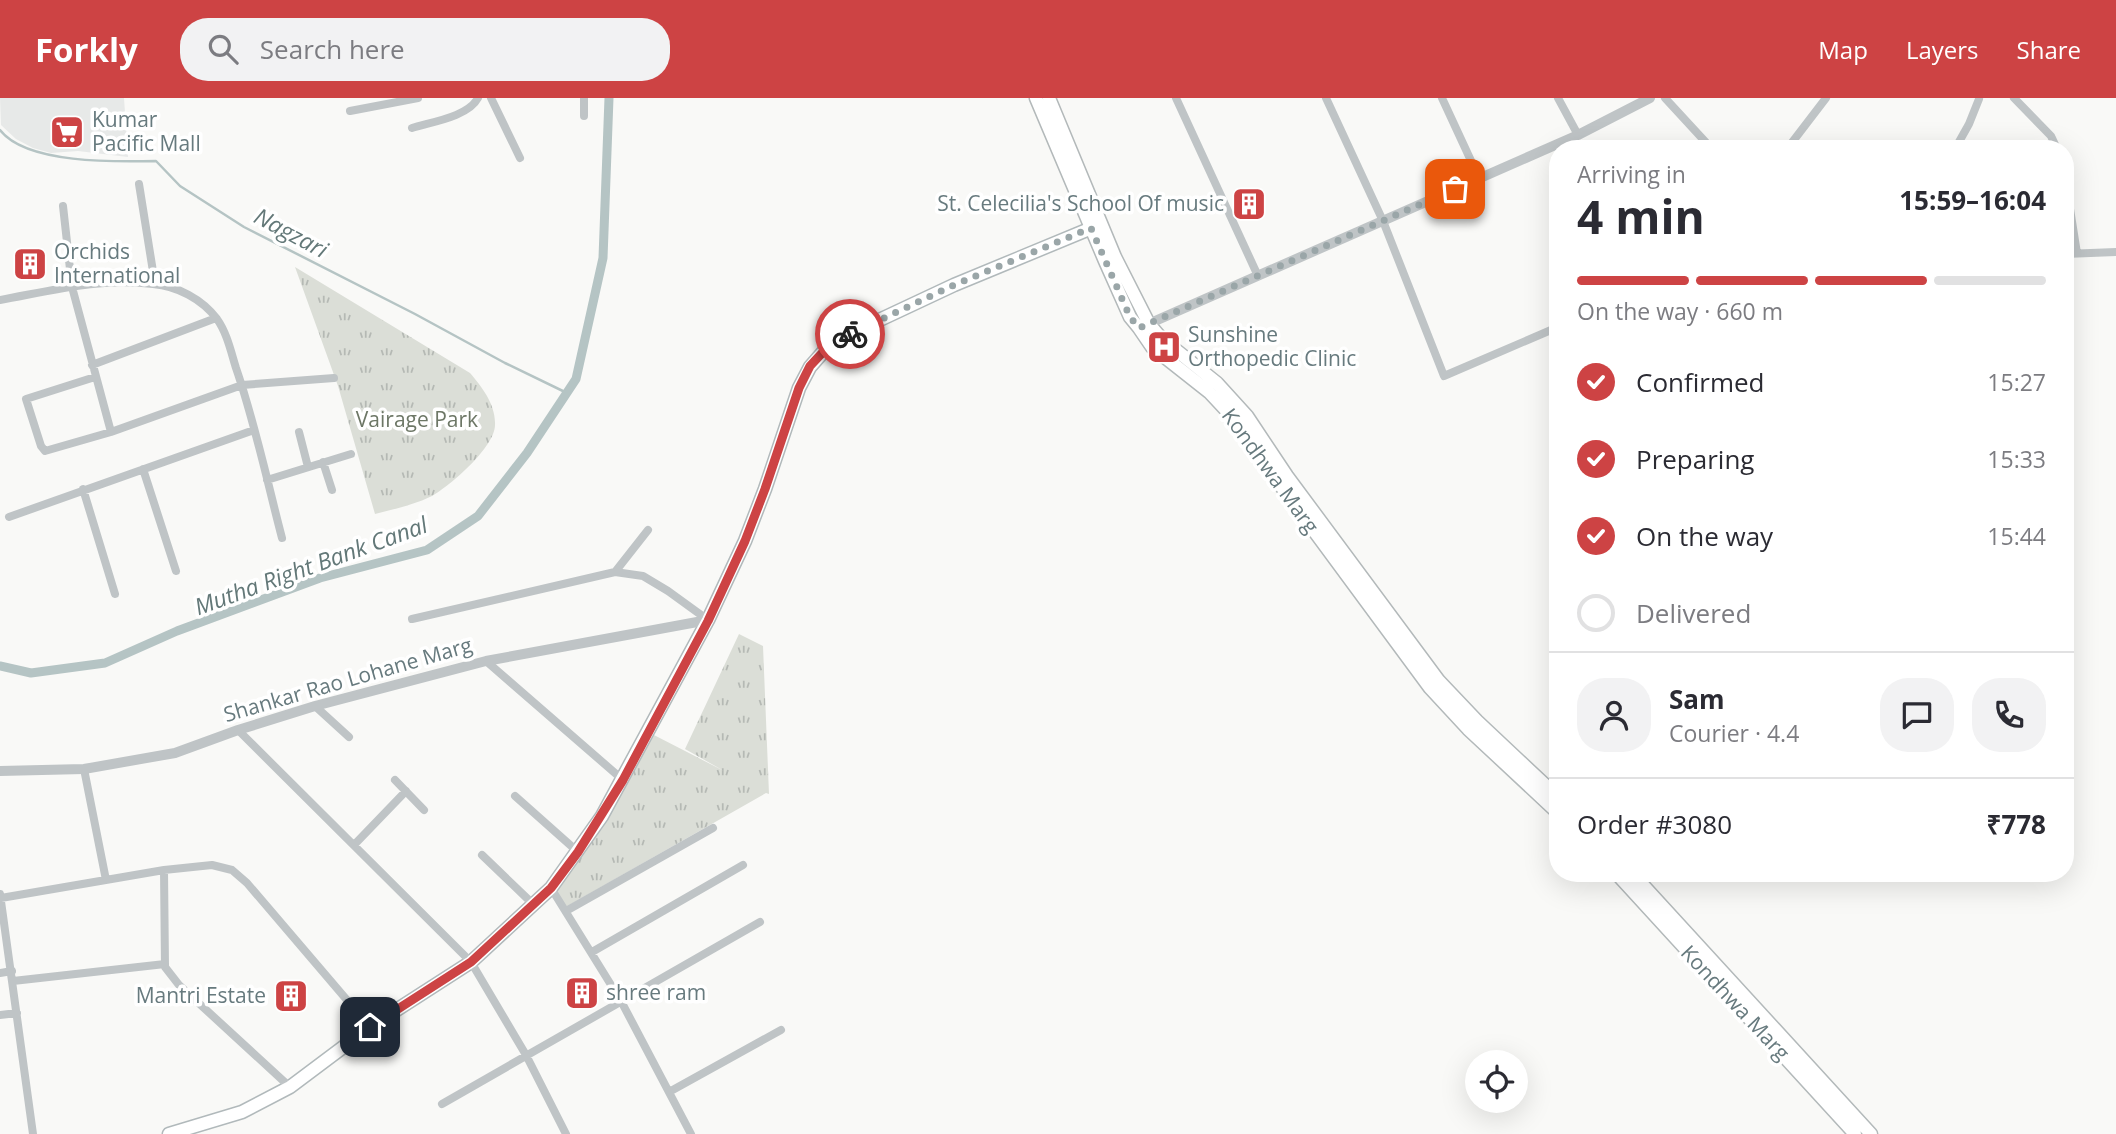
<!DOCTYPE html>
<meta charset="utf-8">
<style>
body{margin:0;font-family:"Open Sans",sans-serif;background:#f2f2f3;color:#2b2b33;height:100vh;display:flex;flex-direction:column;font-size:26px;white-space:nowrap}
*{box-sizing:border-box;margin:0}
p{font-size:23px;color:#7c7c81}
.icon{flex:none;width:38px;height:38px;fill:none;stroke:currentColor;stroke-width:2;stroke-linecap:round;stroke-linejoin:round}
.map{position:relative;flex:1;overflow:hidden}
.side{position:absolute;left:1549px;top:42px;width:525px;height:742px;display:flex;flex-direction:column;background:#fff;border-radius:28px;box-shadow:0 7px 28px #0002}
.side>*{flex:none}
.controls{position:absolute;left:1465px;top:952px;display:grid;gap:14px}
.controls a{display:grid;place-items:center;width:63px;height:63px;border-radius:50%;background:#fff;box-shadow:0 7px 28px #0002;font-size:35px}
.pin{position:absolute;display:grid;place-items:center;width:60px;height:60px;color:#fff;margin:-30px;border-radius:14px;box-shadow:0 4px 10px #0006}
.courier{position:absolute;display:grid;place-items:center;width:70px;height:70px;margin:-35px;border:5px solid #cd4344;border-radius:50%;background:#fff;color:#222;box-shadow:0 2px 9px #0007}
.overview em{font-style:normal;font-weight:700}
.overview div{display:flex;flex-direction:column-reverse}
.overview{display:flex;align-items:center;justify-content:space-between;height:119px;padding:0 28px}
h1{font-size:46px;font-weight:700;line-height:52px}
.bar{display:grid;grid-template-columns:repeat(4,1fr);gap:10px 7px;align-content:center;height:84px;padding:0 28px}
.bar i{height:9px;border-radius:5px;background:#e1e1e2}
.bar .on{background:#cd4344}
.bar p{grid-column:span 4}
.line{display:flex;align-items:center;gap:18px;padding:0 28px;border-top:2px solid #e1e1e2}
.line div{flex:1}
.round{display:grid;place-items:center;flex:none;width:74px;height:74px;border-radius:28px;background:#f2f2f3}
ol{padding:0 28px;list-style:none}
li{display:flex;align-items:center;gap:21px;height:77px}
li p{margin-inline-start:auto}
li .icon{padding:7px;border-radius:50%;background:#cd4344;color:#fff;stroke-width:4}
li:last-child{color:#7c7c81}
li i{width:38px;height:38px;border:4px solid #e1e1e2;border-radius:50%}
header{display:flex;align-items:center;gap:42px;box-sizing:border-box;height:98px;padding:0 35px;background:#cd4344;color:#fff}
header strong{font-size:33px}
nav{display:flex;gap:38px;margin-inline-start:auto;font-size:24px}
.search{width:490px;height:63px;background:#f2f2f3;display:flex;align-items:center;gap:18px;box-sizing:border-box;padding:0 24px;border-radius:28px;color:#7c7c81;font-size:26px}
.map>svg:first-child{display:block}
</style>
<header>
<strong>Forkly</strong>
<div class="search"><svg class="icon" aria-label="search" viewBox="0 0 24 24"><circle cx="10" cy="10" r="6"/><path d="M15 15l6 6"/></svg>Search here</div>
<nav><a>Map</a><a>Layers</a><a>Share</a></nav>
</header>
<div class="map">
<svg width="2116" height="1036" viewBox="0 0 2116 1036">
<defs>
<pattern id="park-tufts" width="24" height="20" patternUnits="userSpaceOnUse" patternTransform="scale(1.75)"><rect width="24" height="20" fill="#dbded7"/><path d="M3 7l-1-3M5 7V3M7 7l1-3M15 17l-1-3M17 17v-4M19 17l1-3" fill="none" stroke="#b5b9b4"/></pattern>
</defs>
<rect width="100%" height="100%" fill="#f9f9f7"/>
<!-- built -->
<path fill="#e7e9e8" d="M0 0H124L128 59 78 53 51 55 33 50 16 41 1 27Z"/>
<!-- park -->
<path fill="url(#park-tufts)" d="M295 169 470 275C482 289 496 307 495 327 495 349 450 388 432 398 414 407 394 411 375 416L338 288Z
M739 536 763 548 769 696 766 695 564 810 553 793 652 636 724 673 685 651Z"/>
<g fill="none" stroke-linecap="round" stroke-linejoin="round">
<!-- stream -->
<path stroke="#b5c4c4" stroke-width="2.5" d="M0 32C26 66 116 64 156 63L180 88 244 129 415 216 505 265 567 295"/>
<!-- canal -->
<path stroke="#b5c4c4" stroke-width="9" d="M0 568 31 575 105 565 177 533 320 480 427 452 478 418 527 355 576 281 603 160 609 0"/>
<!-- secondary casing -->
<g stroke="#b1b9bb" stroke-width="15">
<path id="secondary" d="M169 1036 242 1014 290 989 370 929 471 864 551 790 602 718 708 522 745 443 765 391 799 290 810 269 824 253 841 240 954 187 1099 127"/>
</g>
<!-- primary casing -->
<g stroke="#b3b9ba" stroke-width="15">
<path id="primary" d="M1036 0 1105 163 1130 219 1139 230 1152 249 1209 294 1238 325 1278 384 1430 590 1468 631 1558 715
M1049 0 1115 159 1149 226 1161 240 1217 285 1247 318 1287 378 1439 583 1477 623 1558 699
M1616 775 1855 1036
M1632 775 1871 1036"/>
</g>
<!-- minor -->
<path stroke="#bfc4c6" stroke-width="8" d="M491 0 520 60
M1176 0 1258 178
M1326 0 1383 123 1444 278 1558 229
M1442 0 1479 80
M1558 0 1578 37
M1665 0 1712 51
M2014 0 2051 38 2057 51
M350 13 418 0
M584 18V0
M412 30C431 24 468 19 478 0
M1787 51 1826 0
M1955 51 1969 26 1979 1
M2065 79 2077 155
M139 86 155 186
M63 108 72 189 111 334
M2065 156 2116 154
M0 202C50 193 102 179 153 186 177 188 202 201 217 221 227 235 231 254 236 270 255 325 267 383 282 440
M92 267 216 220
M95 279 26 301 41 348 45 353 111 334 242 287 334 280
M299 334 308 369
M323 364 332 392
M143 371 176 473
M267 382 351 356
M83 391 115 496
M9 419 254 332
M615 474 648 432
M412 521 615 474 643 478 668 493 708 522
M486 563 623 682
M315 608 349 639
M238 632 471 864 526 957 566 1036
M84 671 106 782
M395 682 424 712
M515 698 578 754
M354 747 406 693
M482 757 534 807
M164 772 165 869 179 887 290 989
M551 790 621 903 691 1036
M0 796 33 1036
M1 800 164 772 212 767 232 772 247 785 370 929
M566 813 713 730
M592 854 743 767
M0 875 12 873
M13 883 165 866
M0 917 17 915
M669 994 781 932
M442 1006 760 824"/>
<!-- tertiary -->
<path stroke="#bfc4c6" stroke-width="10" d="M1146 227 1578 37 1650 0
M0 673 84 671 175 655 238 632 315 608 486 563 708 522"/>
<!-- secondary -->
<use href="#secondary" stroke="#fff" stroke-width="12"/>
<!-- primary -->
<use href="#primary" stroke="#fff" stroke-width="12"/>
</g>
<g fill="none" stroke-linecap="round" stroke-linejoin="round">
<!-- done -->
<path stroke="#9aa6a8" stroke-width="7" stroke-dasharray="0 12.6" d="M850 236 954 187 1091 130 1130 219 1139 230 1455 91"/>
<!-- route -->
<path stroke="#cd4344" stroke-width="9" d="M370 929 471 864 551 790 578 754 623 682 708 523 745 443 765 391 799 290 810 268 824 253 850 236"/>
</g>
<!-- icons -->
<defs>
<g id="supermarket-square" transform="scale(1.75)"><rect x="-9" y="-9" width="18" height="18" rx="4" fill="#cd4344" stroke="#fff"/><path d="M-6-5.5h2.5l.6 2H6L4.5 2H-2.5L-4.4-4H-6ZM-1.5 3.2a1.3 1.3 0 1 0 .1 0ZM3 3.2a1.3 1.3 0 1 0 .1 0Z" fill="#fff"/></g>
<g id="building-square" transform="scale(1.75)"><rect x="-9" y="-9" width="18" height="18" rx="4" fill="#cd4344" stroke="#fff"/><path d="M-4-6H4V6H1V3H-1V6H-4ZM-2.5-4.3h1.7v1.8h-1.7ZM.8-4.3h1.7v1.8H.8ZM-2.5-1h1.7V.8h-1.7ZM.8-1h1.7V.8H.8Z" fill="#fff"/></g>
<g id="hospital-square" transform="scale(1.75)"><rect x="-9" y="-9" width="18" height="18" rx="4" fill="#cd4344" stroke="#fff"/><path d="M-5-5h3v3.5h4V-5h3V5h-3V1.5h-4V5h-3Z" fill="#fff"/></g>
</defs>
<g fill-rule="evenodd">
<use href="#supermarket-square" x="67" y="34"/>
<use href="#building-square" x="1249" y="106"/>
<use href="#building-square" x="30" y="166"/>
<use href="#hospital-square" x="1164" y="249"/>
<use href="#building-square" x="582" y="895"/>
<use href="#building-square" x="291" y="898"/>
</g>
<g text-anchor="middle" stroke-width="7" stroke-linejoin="round" paint-order="stroke">
<!-- poi labels -->
<g font-size="21" fill="#677a7e" stroke="#fff" text-anchor="start">
<text x="92" y="29">Kumar<tspan x="92" dy="24">Pacific Mall</tspan></text>
<text x="1224" y="113" text-anchor="end">St. Celecilia's School Of music</text>
<text x="54" y="161">Orchids<tspan x="54" dy="24">International</tspan></text>
<text x="1188" y="244">Sunshine<tspan x="1188" dy="24">Orthopedic Clinic</tspan></text>
<text x="606" y="902">shree ram</text>
<text x="266" y="905" text-anchor="end">Mantri Estate</text>
</g>
<!-- park labels -->
<g font-size="21" fill="#6d7766" stroke="#fff">
<text x="417" y="329">Vairage Park</text>
</g>
<!-- street labels -->
<g font-size="21" fill="#677a7e" stroke="#fff">
<text transform="translate(1270 373) rotate(54)" y="7">Kondhwa Marg</text>
<text transform="translate(348 582) rotate(-16)" y="7">Shankar Rao Lohane Marg</text>
<text transform="translate(1735 905) rotate(47)" y="7">Kondhwa Marg</text>
</g>
<!-- water labels -->
<g font-size="23" font-style="italic" fill="#637878" stroke="#fff">
<text transform="translate(291 135) rotate(28)" y="8">Nagzari</text>
<text transform="translate(311 468) rotate(-20)" y="8">Mutha Right Bank Canal</text>
</g>
</g>
</svg>
<div class="controls">
<a><svg class="icon" aria-label="locate" viewBox="0 0 24 24"><circle cx="12" cy="12" r="6"/><path d="M12 2v4M12 18v4M2 12h4M18 12h4"/></svg></a>
</div>
<div class="pin" style="left:1455px;top:91px;background:#ea580c"><svg class="icon" aria-label="bag" viewBox="0 0 24 24"><path d="M5 8h14l-1 12H6zM9 8a3 3 0 0 1 6 0"/></svg></div>
<div class="pin" style="left:370px;top:929px;background:#1f2937"><svg class="icon" aria-label="home" viewBox="0 0 24 24"><path d="M3 11l9-7 9 7M6 9v11h12V9"/></svg></div>
<div class="courier" style="left:850px;top:236px"><svg class="icon" aria-label="bike" viewBox="0 0 24 24"><circle cx="6" cy="16" r="4"/><circle cx="18" cy="16" r="4"/><path d="M6 16l4-8h5l3 8M10 8l3 8H6M13 5h3"/></svg></div>
<section class="side">
<div class="overview"><div><h1>4 min</h1><p>Arriving in</p></div><em>15:59–16:04</em></div>
<div class="bar"><i class="on"></i><i class="on"></i><i class="on"></i><i></i><p>On the way · 660 m</p></div>
<ol>
<li><svg class="icon" aria-label="check" viewBox="0 0 24 24"><path d="M5 12l5 5 9-10"/></svg>Confirmed<p>15:27</p></li>
<li><svg class="icon" aria-label="check" viewBox="0 0 24 24"><path d="M5 12l5 5 9-10"/></svg>Preparing<p>15:33</p></li>
<li><svg class="icon" aria-label="check" viewBox="0 0 24 24"><path d="M5 12l5 5 9-10"/></svg>On the way<p>15:44</p></li>
<li><i></i>Delivered</li>
</ol>
<div class="line" style="height:126px"><a class="round"><svg class="icon" aria-label="person" viewBox="0 0 24 24"><circle cx="12" cy="8" r="4"/><path d="M4 21q1-7 8-7t8 7"/></svg></a><div><b>Sam</b><p>Courier · 4.4</p></div><a class="round"><svg class="icon" aria-label="chat" viewBox="0 0 24 24"><path d="M4 5h16v11H9l-5 4z"/></svg></a><a class="round"><svg class="icon" aria-label="phone" viewBox="0 0 24 24"><path d="M5 4h4l2 5-3 2q2 4 5 5l2-3 5 2v4C11 20 4 13 5 4z"/></svg></a></div>
<div class="line" style="height:91px"><div>Order #3080</div><b>₹778</b></div>
</section>
</div>
